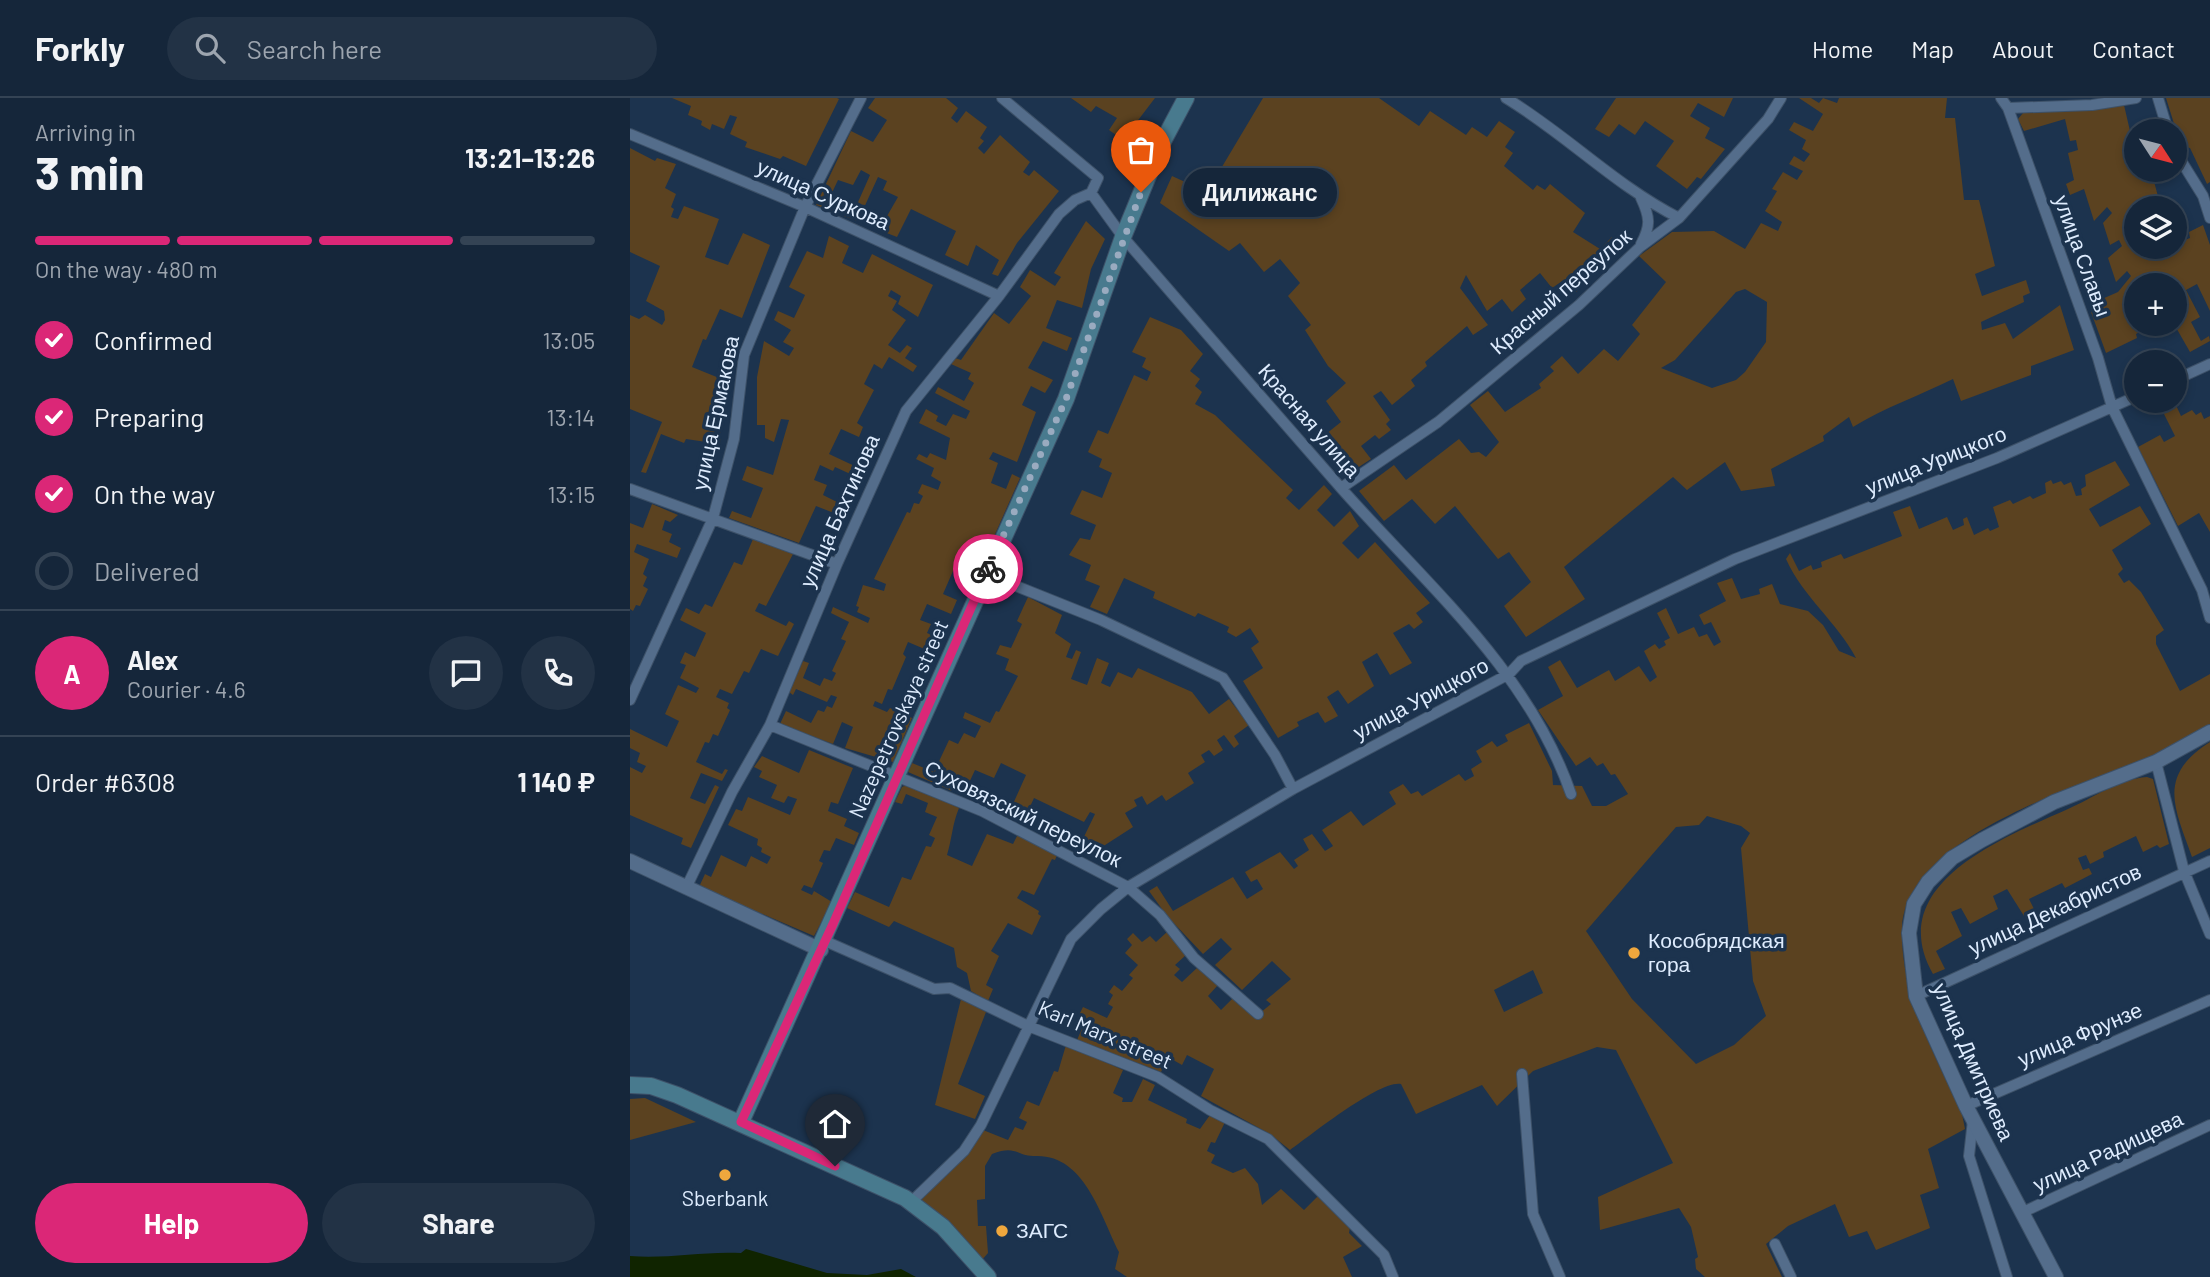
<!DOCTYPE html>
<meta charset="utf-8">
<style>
body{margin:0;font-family:Barlow,sans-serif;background:#223245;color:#f1f3f6;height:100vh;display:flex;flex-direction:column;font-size:26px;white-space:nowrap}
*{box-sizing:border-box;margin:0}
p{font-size:23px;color:#9da5af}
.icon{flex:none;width:38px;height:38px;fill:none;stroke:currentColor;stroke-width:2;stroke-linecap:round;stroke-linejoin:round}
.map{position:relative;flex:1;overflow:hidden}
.side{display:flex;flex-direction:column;background:#15263a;width:630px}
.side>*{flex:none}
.needle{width:46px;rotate:126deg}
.controls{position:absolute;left:1494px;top:21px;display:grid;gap:14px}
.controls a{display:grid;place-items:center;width:63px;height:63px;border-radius:50%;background:#15263a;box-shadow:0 4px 10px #0003,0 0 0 2px #344354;font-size:35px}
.pin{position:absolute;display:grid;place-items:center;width:60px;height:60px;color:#fff;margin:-72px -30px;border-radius:50% 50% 50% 0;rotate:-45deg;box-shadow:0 0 7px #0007}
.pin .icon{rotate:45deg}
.courier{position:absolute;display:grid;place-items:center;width:70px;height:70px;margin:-35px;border:5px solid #db2777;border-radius:50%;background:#fff;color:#222;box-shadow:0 2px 9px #0007}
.bubble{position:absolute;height:49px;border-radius:24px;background:#15263a;box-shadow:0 4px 10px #0003,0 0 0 2px #344354;font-size:23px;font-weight:700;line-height:49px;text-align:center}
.summary em{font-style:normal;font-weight:700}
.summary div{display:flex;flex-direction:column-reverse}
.summary{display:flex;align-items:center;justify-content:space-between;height:119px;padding:0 35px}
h1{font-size:46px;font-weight:700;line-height:52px}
.bar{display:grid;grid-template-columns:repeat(4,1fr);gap:10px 7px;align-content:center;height:84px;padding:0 35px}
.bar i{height:9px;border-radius:5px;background:#344354}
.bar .active{background:#db2777}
.bar p{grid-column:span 4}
.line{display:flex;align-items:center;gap:18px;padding:0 35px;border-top:2px solid #344354}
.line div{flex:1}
.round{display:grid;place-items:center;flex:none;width:74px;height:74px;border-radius:37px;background:#223245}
ol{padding:0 35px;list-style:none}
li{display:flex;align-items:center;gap:21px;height:77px}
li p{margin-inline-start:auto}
li .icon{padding:7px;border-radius:50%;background:#db2777;color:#fff;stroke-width:4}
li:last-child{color:#9da5af}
li i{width:38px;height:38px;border:4px solid #344354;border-radius:50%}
.primary-button{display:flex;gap:14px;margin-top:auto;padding:14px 35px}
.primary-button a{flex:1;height:80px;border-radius:42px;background:#db2777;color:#fff;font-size:28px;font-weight:700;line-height:80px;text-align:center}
.primary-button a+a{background:#223245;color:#f1f3f6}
header{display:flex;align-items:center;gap:42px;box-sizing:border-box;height:98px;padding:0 35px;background:#15263a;border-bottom:2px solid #344354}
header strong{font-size:33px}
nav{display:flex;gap:38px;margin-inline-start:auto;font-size:24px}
.search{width:490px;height:63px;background:#223245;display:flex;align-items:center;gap:18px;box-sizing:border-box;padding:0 24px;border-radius:38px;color:#9da5af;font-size:26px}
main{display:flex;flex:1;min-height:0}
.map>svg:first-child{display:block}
</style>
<header>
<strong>Forkly</strong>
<div class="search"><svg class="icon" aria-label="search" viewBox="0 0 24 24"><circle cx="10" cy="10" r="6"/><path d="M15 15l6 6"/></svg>Search here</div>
<nav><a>Home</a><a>Map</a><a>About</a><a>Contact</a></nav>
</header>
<main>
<section class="side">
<div class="summary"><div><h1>3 min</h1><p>Arriving in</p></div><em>13:21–13:26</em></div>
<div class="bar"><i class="active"></i><i class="active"></i><i class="active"></i><i></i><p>On the way · 480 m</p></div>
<ol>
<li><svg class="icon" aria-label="check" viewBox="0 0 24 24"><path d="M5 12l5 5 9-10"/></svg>Confirmed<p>13:05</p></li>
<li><svg class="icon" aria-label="check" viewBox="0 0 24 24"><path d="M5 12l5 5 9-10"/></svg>Preparing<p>13:14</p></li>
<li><svg class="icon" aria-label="check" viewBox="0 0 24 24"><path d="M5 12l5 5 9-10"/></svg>On the way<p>13:15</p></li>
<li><i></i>Delivered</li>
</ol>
<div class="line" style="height:126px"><b class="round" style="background:#db2777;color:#fff">A</b><div><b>Alex</b><p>Courier · 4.6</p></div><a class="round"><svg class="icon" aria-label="chat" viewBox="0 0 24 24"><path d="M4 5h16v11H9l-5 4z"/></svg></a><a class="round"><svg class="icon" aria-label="phone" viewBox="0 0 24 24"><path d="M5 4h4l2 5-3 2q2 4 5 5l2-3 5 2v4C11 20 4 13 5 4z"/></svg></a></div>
<div class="line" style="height:91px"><div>Order #6308</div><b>1 140 ₽</b></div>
<div class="primary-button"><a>Help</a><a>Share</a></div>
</section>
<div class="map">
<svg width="1580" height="1179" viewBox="0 0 1580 1179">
<rect width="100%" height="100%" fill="#1c334e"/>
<!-- green -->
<path fill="#5b4220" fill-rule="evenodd" d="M42 0H207L209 1 176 68 153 58 150 61 115 49 117 44 100 36 107 19 100 17 94 31 82 26 80 32 71 27 72 23 58 17 61 8Z
M245 0H316L328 10 321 20 327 25 336 13 357 29 350 40 354 43 348 50 354 56 370 37 400 64 393 74 399 78 404 72 429 93 387 145 368 178 362 176 369 162 346 147 338 168 315 157 326 133 281 111 267 139 249 132 268 99 253 92 257 83 248 79 232 114 242 119 238 127 214 118 217 108 225 111 240 77 231 72 223 87 208 82 199 101 211 106 207 115 186 107 221 33 243 44 257 22 238 10Z
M441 0H525L493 42 479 32 487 20 466 8 461 14Z
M633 0H749L789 28 800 13 836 37 842 29 857 39 869 23 885 34 875 49 883 55 874 68 903 92 907 87 915 92 920 86 955 115 943 134 970 151 982 139 994 146 946 194 934 182 922 190 910 175 890 192 896 201 882 214 872 201 857 213 836 177 830 190 858 227 843 237 837 228 795 264 797 268 781 282 785 288 762 307 751 293 743 298 760 322 756 326 761 332 749 341 745 337 731 348 741 361 715 378 686 344 711 324 696 303 716 285 698 268 675 232 681 227 658 198 670 185 650 161 634 174 610 145 599 153 530 105 542 78 577 94Z
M986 0H1103L1094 19 1068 5 1060 18 1080 30 1075 40 1095 51 1071 81 1067 79 1057 91 1026 68 1044 43 1015 23 1005 37 989 26 979 39 965 31Z
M1169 0H1181L1189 5 1193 0 1207 5 1209 0H1317L1315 20H1325L1334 102H1349L1365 168 1345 176 1352 198 1396 182 1400 195 1393 198 1394 204 1351 224 1352 232 1375 225 1383 241 1430 207 1444 252 1401 268V277L1331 303 1323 281C1289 298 1255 309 1223 329L1219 319 1193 338 1194 343 1141 371 1145 388 1111 393 1095 364 1057 392 1043 379 934 469 955 501 896 539 874 508 901 484 879 454 868 461 825 408 805 426 782 401 754 423 729 393 764 367 776 382 829 341 841 355 849 354 856 359 869 344 840 307 858 293 875 314 911 290 909 286 924 273 920 269 932 258 948 276 974 251 988 263 1010 236 1002 227 1036 184 1009 158 1042 134 1084 133 1115 151 1131 125 1148 133 1152 124 1135 113 1147 93 1142 91 1153 74 1167 82 1173 73 1159 66 1164 58 1174 64 1180 56 1172 51 1176 42 1159 32 1164 24 1183 33 1193 16ZM1115 191 1137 204 1136 244 1115 274 1106 282 1082 290 1031 270 1045 262 1106 194Z
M1536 0H1580V84L1577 86 1560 50 1551 48Z
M1494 7 1503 46H1507V72H1521L1530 106 1537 104 1540 110H1507V149H1545V140L1547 145 1560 140 1559 134 1573 127 1580 147V213L1567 186 1556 192 1570 219 1561 224 1571 243 1579 238 1580 243 1560 254 1544 226 1545 187H1507V226H1523L1506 236 1507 240 1476 255 1461 214 1465 208 1473 205 1472 201 1488 194 1501 178 1497 173 1486 184 1478 160 1492 148 1489 142 1480 147 1473 125 1482 115 1477 109 1464 123 1454 91 1440 97 1436 86 1444 82 1438 55 1448 52 1446 42 1440 43 1435 21 1394 33 1388 21 1393 15Z
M0 50 25 63 27 60 46 66 35 90 46 96 41 109 44 111 41 119 48 121 54 108 89 121 75 159 98 167 113 135 140 147 112 220 90 211 76 242 73 241 62 269 94 282 90 346 56 341 54 345 31 336 16 375 11 374 32 324 0 311V217L9 221 15 217 32 227 35 222 34 213 16 203 30 168 0 154Z
M456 123 475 141 461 171 452 210 427 202 416 230 442 240 437 253 413 243 398 270 423 282 415 295 401 288 392 307 406 314 387 364 363 354 359 361 368 365 361 385 376 391 382 376 390 380 362 443 353 440 346 455 333 450 313 496 327 502 321 516 297 506 290 522 301 526 297 535 311 541 304 555 278 544 273 556 276 559 262 592 258 591 252 606 245 603 243 608 257 614 260 610 282 620 263 664 215 650 223 629 212 624 203 646 150 626 156 613 181 625 188 612 194 614 197 608 202 610 207 599 201 597 197 604 166 591 163 597 159 594 173 563 179 565 173 580 190 588 194 580 202 583 206 575 202 573 216 543 211 541 219 524 201 515 203 509 238 525 240 520 227 514 229 509 226 508 233 487 254 493 256 486 244 481 277 414 280 415 284 405 289 406 293 398 288 395 292 386 308 392 311 384 301 378 304 370 286 361 289 356 297 360 300 355 316 362 320 340 289 325 296 311 308 318 306 323 316 328 323 316 336 321 340 313 305 295 308 289 334 303 344 285 338 281 341 275 321 266 325 260 331 262 364 215 379 226 401 198 390 189 400 172 425 188 431 179 424 175Z
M199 138 219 148 212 165 233 175 242 156 303 187 288 219 268 206 271 198 261 192 258 198 267 203 262 212 276 222 258 247 270 255 277 247 282 250 275 260 287 268 283 274 259 259 252 271 244 266 234 286 244 292 227 325 233 329 229 339 211 331 199 356 231 371 227 379 205 369 203 373 190 367 184 382 197 387 193 397 213 407 209 417 186 408 169 445 99 420 102 413 121 420 133 390 112 382 117 368 143 377 159 322 151 321 144 344 135 340V327H127V279L134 243 159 258 164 250 153 244 161 232 144 222 148 213 164 220 175 197 159 189 177 153 193 160Z
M520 219 551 232 573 256 560 273 570 281 565 288 572 294 565 306 585 317 663 392 656 400 669 412 694 387 702 396 687 412 704 429 720 413 729 428 712 445 728 461 745 444 800 505 786 515 793 524 784 531 779 526 763 535 782 565 760 577 747 555 732 564 744 588 718 606 708 592 697 599 708 618 695 625 688 614 667 624 669 628 648 640 613 583 633 570 621 550 629 544 620 530 606 539 597 534 599 529 568 515 565 519 523 500 525 494 494 480 477 516 460 509 470 488 455 482 461 467 439 457 450 440 460 442 466 427 440 416 452 392 472 400 482 375 469 369 472 361 458 354 468 332 478 336 504 277 517 283 521 274 512 269 516 260 502 254Z
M1538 303H1544L1551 318 1562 312 1566 317 1571 314 1574 321 1580 318V434L1569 415 1548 428 1508 349 1530 337 1534 344 1545 338 1529 306Z
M1485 363 1500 387 1459 411 1470 429 1510 408 1521 426 1482 452 1493 471 1488 476 1494 485 1499 482 1511 494 1534 532 1526 538V546L1550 593 1580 576V626C1560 638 1540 650 1519 659 1448 689 1276 739 1272 830 1270 897 1305 957 1332 1016L1335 1031 1298 1051 1309 1090 1290 1097 1300 1130 1246 1152 1237 1133 1219 1139 1205 1106 1158 1128 1136 1146 1152 1179H1075L1066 1171 1065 1161 1068 1159 1061 1129 1049 1110 970 1132 968 1099 1043 1065 986 952 967 949 903 973 867 1008 852 987 786 1016 771 986C749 982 680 1038 660 1052L640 1036 571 998 584 971 557 957 552 967 538 959 531 974 447 942 454 926 446 923 453 909 477 920 483 909 478 906 483 897 479 894 484 887 492 893 503 880 499 877 508 867 495 855 502 847 497 841 503 835 512 844 520 838 526 844 537 834 556 857 545 867 550 871 544 877 552 884 568 869 588 887 578 898 591 912 603 900 625 919 641 906 636 902 661 881 642 863 612 892 585 867 602 851 591 840 573 856 537 818 519 793 527 788 543 813 603 779 617 801 633 791 627 781 621 784 615 774 650 754 664 771 668 768 664 762 679 752 673 741 682 736 695 753 703 748 692 732 721 713 733 728 766 706 759 694 773 686 781 696 788 693 792 698 829 676 835 683 844 678 841 671 852 664 846 653 862 643 867 649 878 643 875 637 899 625 922 673 923 687 952 688 962 708H976L998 696 985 676 981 677 973 665 967 668 960 659 946 668 908 612 933 598 918 569 930 562 947 590 979 572 985 583 1009 568 1020 584 1027 579 1014 553 1025 546 1029 551 1036 547 1034 543 1040 540 1027 515 1036 510 1048 536 1064 529 1069 539 1077 536 1084 548 1091 544 1081 524 1074 527 1069 517 1096 503 1087 485 1102 480 1111 501 1130 496 1129 491 1142 486 1150 506 1178 513 1193 527 1209 553 1226 560C1207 524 1173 499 1156 461L1160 455 1169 473 1181 467 1183 472 1192 469 1191 464 1211 456 1214 461 1272 438 1263 414 1280 408 1289 431 1317 419 1323 432 1334 427 1333 421 1337 419 1344 437 1358 430 1360 433 1369 429 1363 409 1380 402 1383 406 1400 398 1403 401 1416 395 1415 385 1421 382 1423 386 1431 383 1434 387 1441 384 1446 398 1452 397 1451 391 1456 388 1455 377ZM1077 718 1111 728 1120 735 1111 750 1123 883 1136 918 1104 947 1066 966 1002 901 956 833 1046 729 1069 727ZM903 872 913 895 874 914 864 892Z
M22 406 48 417 40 424 35 422 32 432 42 436 39 444 51 450 47 460 7 446 4 454 19 461 13 476 17 479 13 488 18 491 10 508 6 507 3 513 0 511V425L13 430Z
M123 441 163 456 136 508 129 505 125 513 156 528 159 523 164 526 148 558 131 551 119 575 114 573 102 596 90 591 86 599 99 605 97 610 100 612 88 638 83 636 79 645 75 644 66 664 92 676 95 671 98 672 92 683 71 675 60 700 75 706 85 687 89 689 61 750 51 746 53 740 0 717V669L12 675 16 668 7 664 10 655 0 650V631L37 649 49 623 35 616 48 587 66 595 69 590 50 580 56 567 50 565 55 554 65 559 76 535 50 522 56 510 69 516 75 506 82 509 104 464 112 467Z
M398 499 432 517 425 535 441 546 436 559 442 561 446 552 451 554 441 581 457 587 467 560 479 565 471 585 480 589 488 574 502 580 508 570 562 594 579 616 599 601 619 627 604 638 609 646 604 650 594 637 587 642 593 652 584 658 579 652 571 657 575 664 558 675 564 685 536 703 532 697 517 707 512 698 504 702 507 708 495 715 503 729 472 749 485 769 449 749 465 716 460 714 454 724 404 700 393 724 378 717 396 677 371 665 364 680 345 672 338 687 327 683 322 693 278 674 282 665 304 674 319 642 328 646 334 635 345 640 351 628 333 620 335 614 360 625 366 613 369 614 388 578 375 572 379 561 366 556 370 547 381 550 392 526 387 523Z
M1580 644V750L1562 759C1545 711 1526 678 1580 644Z
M179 652 223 670 208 706 201 704 198 713 217 721 214 728 229 735 224 747 206 740 200 753 194 752 189 763 193 765 182 790 174 787 171 792 182 797 184 793 202 804 184 838 69 789 75 776 81 779 91 757 116 769 121 758 137 766 141 759 131 754 132 750 127 747 128 741 98 727 106 711 112 713 118 699 160 717 167 701 158 698 154 705 141 700 147 687 129 679 132 673 124 669 132 658 169 675Z
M1517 679 1523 681 1539 746 1530 750 1527 747 1513 754 1506 738 1473 754 1474 759 1460 766 1456 757 1448 760 1453 772 1459 770 1462 776 1435 790 1432 785 1399 801 1405 813 1394 818 1377 791 1363 798 1368 811 1340 826 1331 810 1321 814 1332 838 1306 853 1315 871 1303 876C1252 786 1375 739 1438 711 1463 700 1489 681 1517 679Z
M279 686 329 710C322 727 322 741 317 757L342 768 357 736 383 746 388 736 427 757 425 762 422 761 404 797 392 792 387 800 409 813 408 816 411 818 402 837 378 825 361 853 369 858 356 887 363 891 358 903 341 893 337 875 327 869 324 850 264 823 259 829 217 810 225 794 259 809 272 779 281 782 296 748 301 749 305 740 299 737 307 719 295 714 298 705 276 696 272 706 265 704 272 689Z
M331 901 356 914 328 986 355 998 345 1021 305 1007Z
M436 947 493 972 483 995 493 1000 492 1004H502L513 981 525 987 518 1002 557 1021 556 1025 570 1031 580 1017 595 1024 585 1045 581 1044 577 1053 585 1057 581 1065 603 1075 615 1070 628 1086 632 1107 651 1091 674 1112 688 1098 720 1129 719 1135 732 1148 713 1159 722 1179H497L485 1171 489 1154C470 1116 454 1056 405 1058 387 1059 387 1046 362 1056L355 1068V1101L347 1102 348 1128H356L358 1155 351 1163 288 1102 353 1032 378 1042 385 1029 393 1032 397 1024 389 1020 397 1003 409 1008 424 973 428 974Z
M15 1000 66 1024 0 1042V1001Z"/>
<!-- water -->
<path fill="#102400" d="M116 1151 197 1175 237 1177 271 1171 286 1179H0V1158C38 1161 73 1153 111 1155Z"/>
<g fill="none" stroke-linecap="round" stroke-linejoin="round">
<!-- minor casing -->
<g stroke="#3d5168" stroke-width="12">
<path id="minor" d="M372 0 468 80 461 95 493 139C565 222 638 307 711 390 795 485 899 573 941 696
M876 0C937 37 986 88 1049 120
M1371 0 1378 10 1468 260 1482 309 1572 492 1580 520
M1528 0 1538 33
M1378 10 1462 7 1506 0
M0 36 175 109 369 198
M1545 53 1573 98 1580 120
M1011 100C1020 119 1021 128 1011 146
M1545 282 1580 266
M711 390 808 324 949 207 1010 149 1049 120 1138 21 1151 0
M0 391 207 466
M356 476 471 522 593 580 645 657 663 691
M0 602 83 420 104 341 114 257 175 109 231 0
M140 627 352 713 498 789 530 817 564 860 628 916
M1526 664 1554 773 1580 836
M57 788 102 694 140 627 207 466 276 313 369 198 429 116 445 102 461 95
M195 843 304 891 320 890 398 928 528 979 580 1012 638 1041 754 1157 763 1179
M1286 898 1580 763
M892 976 903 1116 930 1179
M1336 1008 1580 902
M1343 1022 1339 1058 1377 1179
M281 1104 334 1053 351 1027 441 841 471 811 498 789 663 691 879 576 891 563 1105 461 1367 360 1507 298
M1391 1115 1580 1027
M1145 1146 1161 1179"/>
</g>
<!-- tertiary casing -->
<g stroke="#3d5168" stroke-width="16">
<path id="tertiary" d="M0 763 191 852
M1426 1179 1336 1008 1286 898 1279 835 1284 806 1298 784 1322 760 1352 742 1424 704 1526 664 1580 634"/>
</g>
<!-- secondary casing -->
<g stroke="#3d5168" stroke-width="18">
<path id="secondary" d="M0 987 21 988 47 997 275 1100 313 1129 358 1179
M111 1024 436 301 493 139 530 49 556 0"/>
</g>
<!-- minor -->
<use href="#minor" stroke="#546d8b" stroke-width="10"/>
<!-- tertiary -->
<use href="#tertiary" stroke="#546d8b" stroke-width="14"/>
<!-- secondary -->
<use href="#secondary" stroke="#487a8e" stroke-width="16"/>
</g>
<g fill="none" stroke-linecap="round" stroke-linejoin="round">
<!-- done -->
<path stroke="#9aabc0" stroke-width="7" stroke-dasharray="0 12.6" d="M358 471 436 301 511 94"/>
<!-- route -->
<path stroke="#db2777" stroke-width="9" d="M205 1068 111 1024 203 826 358 471"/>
</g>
<!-- markers -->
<g fill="#efa73d" stroke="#1c334e" stroke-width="2.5">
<circle cx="1004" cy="855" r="7"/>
<circle cx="95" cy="1077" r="7"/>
<circle cx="372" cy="1133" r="7"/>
</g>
<g text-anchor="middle" stroke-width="7" stroke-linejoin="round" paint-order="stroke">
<!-- street labels -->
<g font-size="21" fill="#deecfe" stroke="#1c334e">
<text transform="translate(193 97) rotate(24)" y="7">улица Суркова</text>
<text transform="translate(1452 158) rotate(70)" y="7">улица Славы</text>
<text transform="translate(931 194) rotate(-41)" y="7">Красный переулок</text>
<text transform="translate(86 315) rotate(-78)" y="7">улица Ермакова</text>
<text transform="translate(679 323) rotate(49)" y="7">Красная улица</text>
<text transform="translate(1306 363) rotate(-22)" y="7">улица Урицкого</text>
<text transform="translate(210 413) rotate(-66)" y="7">улица Бахтинова</text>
<text transform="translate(791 601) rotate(-28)" y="7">улица Урицкого</text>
<text transform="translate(269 621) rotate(-66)" y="7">Nazepetrovskaya street</text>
<text transform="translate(393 716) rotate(26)" y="7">Суховязский переулок</text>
<text transform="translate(1425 812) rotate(-25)" y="7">улица Декабристов</text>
<text transform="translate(475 937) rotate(23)" y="7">Karl Marx street</text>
<text transform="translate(1450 937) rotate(-23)" y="7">улица Фрунзе</text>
<text transform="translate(1343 964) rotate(66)" y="7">улица Дмитриева</text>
<text transform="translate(1478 1054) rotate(-25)" y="7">улица Радищева</text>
</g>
<!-- poi labels -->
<g font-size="21" fill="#deecfe" stroke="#1c334e" text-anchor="start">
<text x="1018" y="850">Кособрядская<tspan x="1018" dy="24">гора</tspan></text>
<text x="95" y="1108" text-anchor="middle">Sberbank</text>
<text x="386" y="1140">ЗАГС</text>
</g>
</g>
</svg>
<div class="controls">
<a><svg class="needle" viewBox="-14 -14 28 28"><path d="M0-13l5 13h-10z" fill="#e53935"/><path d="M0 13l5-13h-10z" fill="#9da5af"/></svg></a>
<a><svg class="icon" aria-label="layers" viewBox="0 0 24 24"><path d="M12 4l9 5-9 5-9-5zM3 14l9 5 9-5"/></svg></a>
<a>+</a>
<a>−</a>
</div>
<div class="pin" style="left:511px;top:94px;background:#ea580c"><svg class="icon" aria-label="bag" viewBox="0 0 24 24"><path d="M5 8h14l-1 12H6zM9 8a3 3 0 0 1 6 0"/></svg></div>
<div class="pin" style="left:205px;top:1068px;background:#1f2937"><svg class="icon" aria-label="home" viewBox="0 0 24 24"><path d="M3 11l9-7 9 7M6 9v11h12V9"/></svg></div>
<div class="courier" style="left:358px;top:471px"><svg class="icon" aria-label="bike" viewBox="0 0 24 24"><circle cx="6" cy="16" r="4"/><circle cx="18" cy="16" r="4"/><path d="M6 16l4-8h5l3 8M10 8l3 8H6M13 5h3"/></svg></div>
<div class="bubble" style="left:553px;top:70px;width:154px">Дилижанс</div>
</div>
</main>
